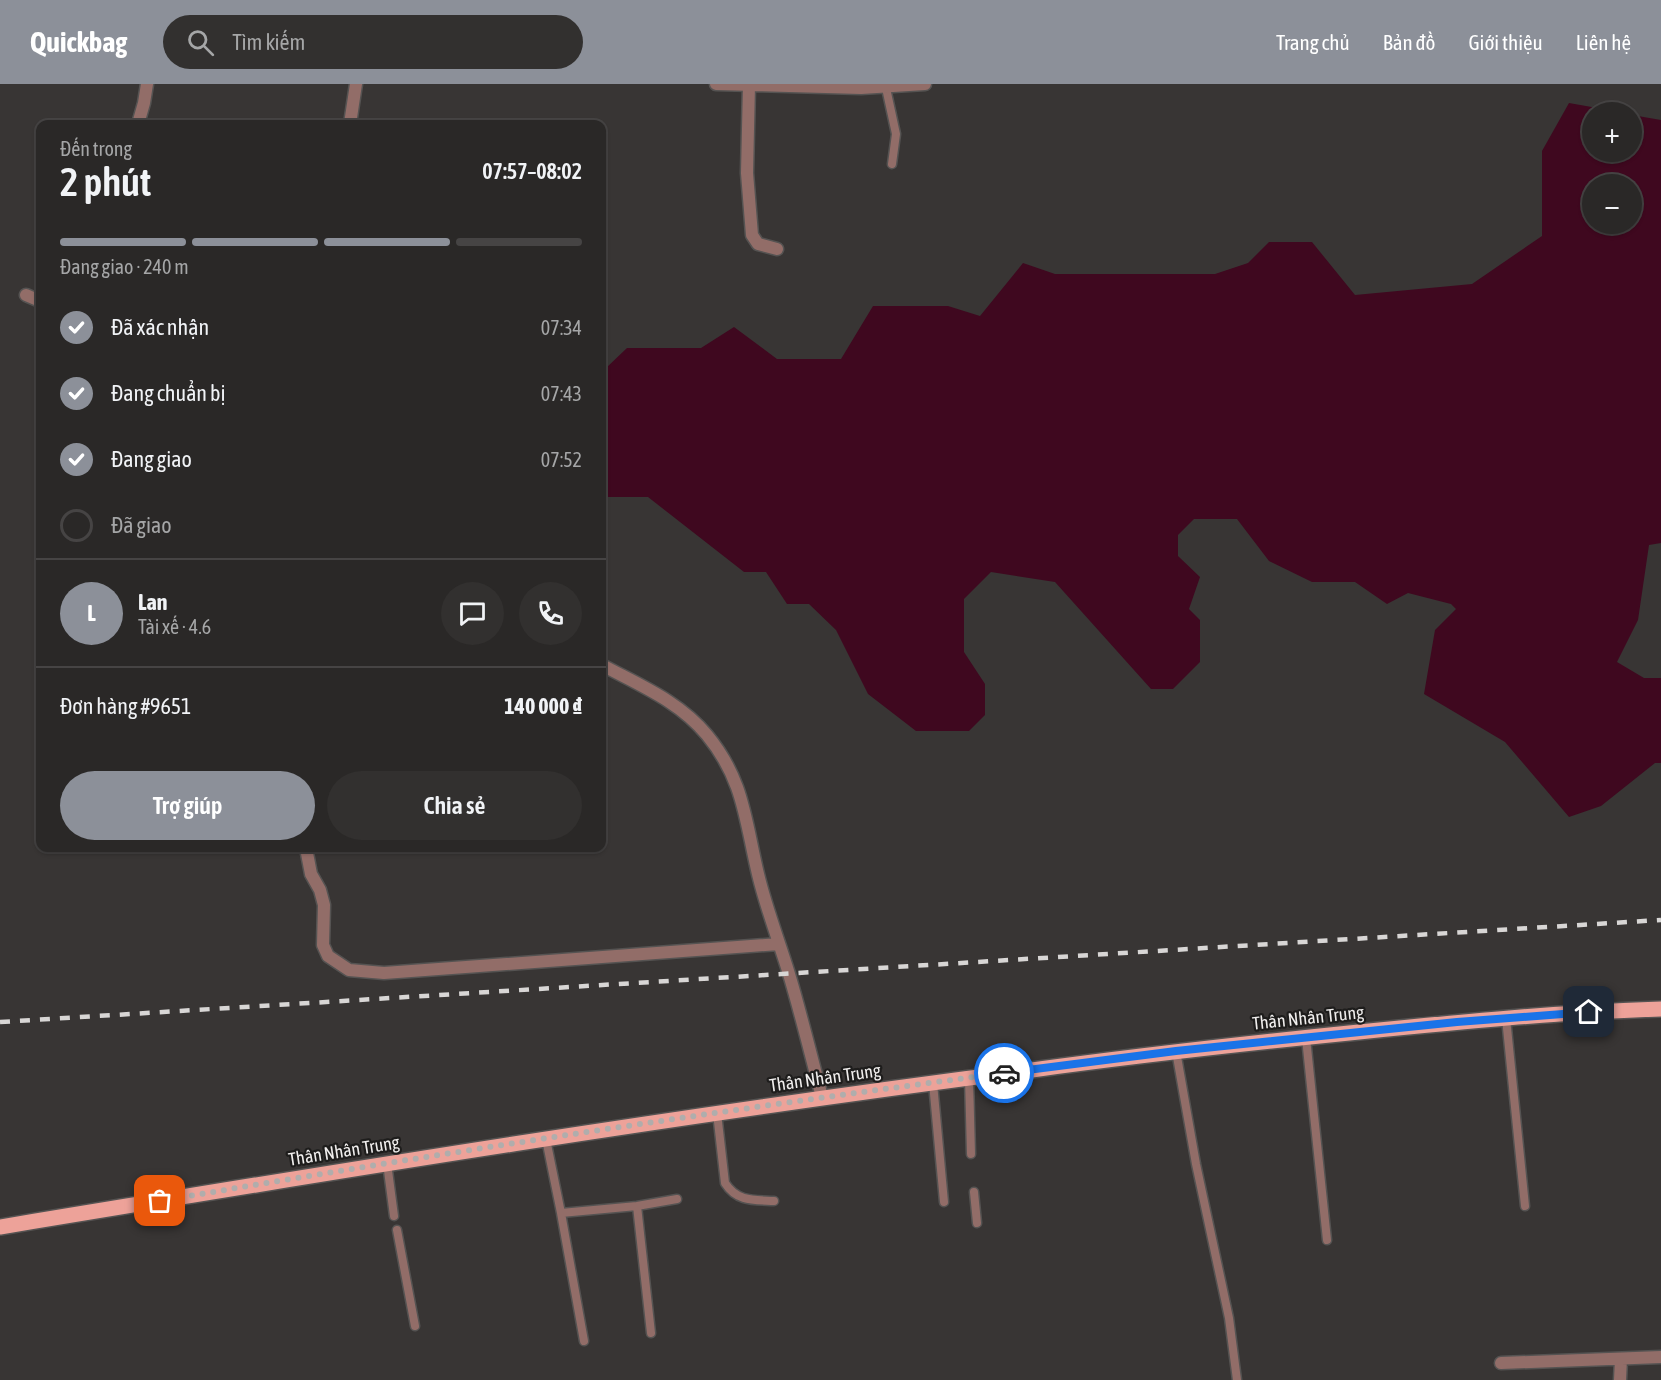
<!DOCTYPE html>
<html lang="vi">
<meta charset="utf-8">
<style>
body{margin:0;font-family:"Asap Condensed",sans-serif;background:#32302f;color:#f1f3f6;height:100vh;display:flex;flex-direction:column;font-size:22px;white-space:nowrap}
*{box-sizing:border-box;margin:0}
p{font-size:20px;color:#a5a6a7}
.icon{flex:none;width:33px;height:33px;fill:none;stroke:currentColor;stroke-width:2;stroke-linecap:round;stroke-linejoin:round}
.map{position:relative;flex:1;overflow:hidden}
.panel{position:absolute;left:36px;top:36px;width:570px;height:732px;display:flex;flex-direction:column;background:#2a2827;border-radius:12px;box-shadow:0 2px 4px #0004,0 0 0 2px #464444}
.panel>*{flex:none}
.controls{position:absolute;left:1582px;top:18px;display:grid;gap:12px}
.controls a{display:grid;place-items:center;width:60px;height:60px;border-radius:50%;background:#2a2827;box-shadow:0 2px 4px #0004,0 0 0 2px #464444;font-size:30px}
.pin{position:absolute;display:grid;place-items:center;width:51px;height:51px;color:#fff;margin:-26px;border-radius:12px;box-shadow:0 3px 9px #0006}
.courier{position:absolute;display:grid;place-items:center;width:60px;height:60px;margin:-30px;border:4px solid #1a73e8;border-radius:50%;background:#fff;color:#222;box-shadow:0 2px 8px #0007}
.head em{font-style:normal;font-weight:600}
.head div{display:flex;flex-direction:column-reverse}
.head{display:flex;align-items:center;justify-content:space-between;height:102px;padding:0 24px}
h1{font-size:39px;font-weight:600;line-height:45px}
.bar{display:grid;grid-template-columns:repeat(4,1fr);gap:9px 6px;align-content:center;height:72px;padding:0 24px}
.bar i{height:8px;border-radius:4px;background:#464444}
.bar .on{background:#8c9099}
.bar p{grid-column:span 4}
.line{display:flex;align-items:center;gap:15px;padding:0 24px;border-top:2px solid #464444}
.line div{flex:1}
.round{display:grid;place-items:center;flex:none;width:63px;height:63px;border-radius:32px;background:#32302f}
ol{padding:0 24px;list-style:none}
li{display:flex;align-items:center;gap:18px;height:66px}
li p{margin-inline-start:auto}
li .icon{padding:6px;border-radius:50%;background:#8c9099;color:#fff;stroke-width:4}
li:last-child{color:#a5a6a7}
li i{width:33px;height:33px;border:3px solid #464444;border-radius:50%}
.action{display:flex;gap:12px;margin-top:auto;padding:12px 24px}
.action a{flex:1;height:69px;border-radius:36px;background:#8c9099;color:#fff;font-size:24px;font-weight:600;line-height:69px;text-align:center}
.action a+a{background:#32302f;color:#f1f3f6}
header{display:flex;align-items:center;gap:36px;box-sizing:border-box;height:84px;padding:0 30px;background:#8c9099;color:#fff}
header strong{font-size:28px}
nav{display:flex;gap:33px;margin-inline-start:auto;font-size:21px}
.search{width:420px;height:54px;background:#32302f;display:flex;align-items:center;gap:15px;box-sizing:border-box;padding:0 21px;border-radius:33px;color:#a5a6a7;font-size:22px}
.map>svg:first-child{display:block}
</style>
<header>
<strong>Quickbag</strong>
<div class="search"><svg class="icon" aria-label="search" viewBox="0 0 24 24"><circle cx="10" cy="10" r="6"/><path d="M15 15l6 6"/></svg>Tìm kiếm</div>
<nav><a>Trang chủ</a><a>Bản đồ</a><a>Giới thiệu</a><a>Liên hệ</a></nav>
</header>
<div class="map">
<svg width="1661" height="1296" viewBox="0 0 1661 1296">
<rect width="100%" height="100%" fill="#383534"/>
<!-- water -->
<path fill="#3f081f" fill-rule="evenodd" d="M1569 19 1620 28H1593V68H1632V31L1661 36V459L1649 461 1638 536 1617 578 1644 594H1661V679H1655L1601 722 1569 733 1505 658 1424 610 1435 546 1456 525 1451 520 1408 509 1387 520 1355 498H1312L1269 477 1237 435H1194L1178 451V472L1200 493 1189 525 1200 536V578L1173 605H1151L1055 498 991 488 964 515V568L985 600V631L969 647H916L868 610 836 546 809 520H787L766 488H744L648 413H605L602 416V286L605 285 627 264H701L734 243 777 275H841L873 222H948L980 232 1023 179 1055 190H1215L1248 179 1269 158H1312L1355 211 1472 200 1542 152V67ZM1593 100H1632V140H1593Z"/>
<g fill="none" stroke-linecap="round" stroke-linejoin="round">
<!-- service casing -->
<g stroke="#555352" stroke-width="11">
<path id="service" d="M886 4 896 50 892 80
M1506 934 1525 1122
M1306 954 1327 1156
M1176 967 1196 1080 1229 1234 1237 1296
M969 994 971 1070
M933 999 944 1118
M717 1029 725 1099C737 1118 754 1116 774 1117
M546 1055 561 1129 584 1257
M387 1079 394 1132
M974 1108 977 1139
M637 1122 651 1249
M561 1129 637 1122 677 1115
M397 1146 415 1242"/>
</g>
<!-- minor casing -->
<g stroke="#555352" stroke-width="15">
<path id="minor" d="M716 0 861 4 925 0
M749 1 747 89 752 151 758 160 777 165
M138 40 144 19 147 0
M350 40 356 0
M26 211 40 217
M602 581C639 601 679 617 707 651 744 696 745 736 758 790 766 824 779 857 789 890 801 930 811 972 822 1013
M306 764 311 790 320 806 324 821 323 861 328 872 349 886 384 889 779 860
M1501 1279 1661 1273
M1620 1296 1621 1275"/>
</g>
<!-- primary casing -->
<g stroke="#555352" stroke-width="18">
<path id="primary" d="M0 1143C344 1086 687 1030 1032 986 1141 971 1250 959 1359 948 1459 938 1560 928 1661 925"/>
</g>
<!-- service -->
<use href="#service" stroke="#926d68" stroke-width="8"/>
<!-- minor -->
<use href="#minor" stroke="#926d68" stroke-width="12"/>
<!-- primary -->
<use href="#primary" stroke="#eda299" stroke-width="15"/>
<!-- rail -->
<path stroke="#d8d6d5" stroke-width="4.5" stroke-dasharray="10 10" stroke-linecap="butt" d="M0 938 1661 836"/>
</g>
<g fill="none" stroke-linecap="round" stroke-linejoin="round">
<!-- done -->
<path stroke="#b0adac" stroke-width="6" stroke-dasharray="0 10.8" d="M160 1117C440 1069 722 1026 1004 989"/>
<!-- route -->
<path stroke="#1a73e8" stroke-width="8" d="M1004 989 1176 967 1457 938 1589 928"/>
</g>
<g text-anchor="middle" stroke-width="4.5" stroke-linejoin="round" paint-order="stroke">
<!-- street labels -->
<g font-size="18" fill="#f0eeed" stroke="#1e1d1c">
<text transform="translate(1308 934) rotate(-6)" y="6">Thân Nhân Trung</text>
<text transform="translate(825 994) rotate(-8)" y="6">Thân Nhân Trung</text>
<text transform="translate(344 1067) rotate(-9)" y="6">Thân Nhân Trung</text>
</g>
</g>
</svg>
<div class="controls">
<a>+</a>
<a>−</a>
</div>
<div class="pin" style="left:160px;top:1117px;background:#ea580c"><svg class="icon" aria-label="bag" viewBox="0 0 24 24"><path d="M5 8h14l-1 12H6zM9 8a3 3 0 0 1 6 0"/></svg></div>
<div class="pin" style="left:1589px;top:928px;background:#1f2937"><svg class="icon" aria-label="home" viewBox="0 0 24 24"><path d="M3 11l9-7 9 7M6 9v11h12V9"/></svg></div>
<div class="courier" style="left:1004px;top:989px"><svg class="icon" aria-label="car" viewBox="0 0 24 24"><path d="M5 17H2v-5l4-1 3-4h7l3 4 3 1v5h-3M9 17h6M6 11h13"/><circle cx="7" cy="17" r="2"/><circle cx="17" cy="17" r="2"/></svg></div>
<section class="panel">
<div class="head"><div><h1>2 phút</h1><p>Đến trong</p></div><em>07:57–08:02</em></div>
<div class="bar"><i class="on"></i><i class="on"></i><i class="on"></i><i></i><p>Đang giao · 240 m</p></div>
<ol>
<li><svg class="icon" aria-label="check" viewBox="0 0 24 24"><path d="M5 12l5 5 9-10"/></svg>Đã xác nhận<p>07:34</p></li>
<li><svg class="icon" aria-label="check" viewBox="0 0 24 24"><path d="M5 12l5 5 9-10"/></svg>Đang chuẩn bị<p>07:43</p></li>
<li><svg class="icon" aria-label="check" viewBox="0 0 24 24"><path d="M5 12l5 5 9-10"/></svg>Đang giao<p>07:52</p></li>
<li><i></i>Đã giao</li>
</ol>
<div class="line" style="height:108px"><b class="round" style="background:#8c9099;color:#fff">L</b><div><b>Lan</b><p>Tài xế · 4.6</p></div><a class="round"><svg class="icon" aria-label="chat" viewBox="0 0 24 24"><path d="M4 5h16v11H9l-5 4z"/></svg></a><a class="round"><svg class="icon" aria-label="phone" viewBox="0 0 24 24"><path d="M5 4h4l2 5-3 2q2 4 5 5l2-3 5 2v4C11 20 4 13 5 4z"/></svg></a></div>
<div class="line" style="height:78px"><div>Đơn hàng #9651</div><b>140 000 ₫</b></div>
<div class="action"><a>Trợ giúp</a><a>Chia sẻ</a></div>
</section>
</div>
